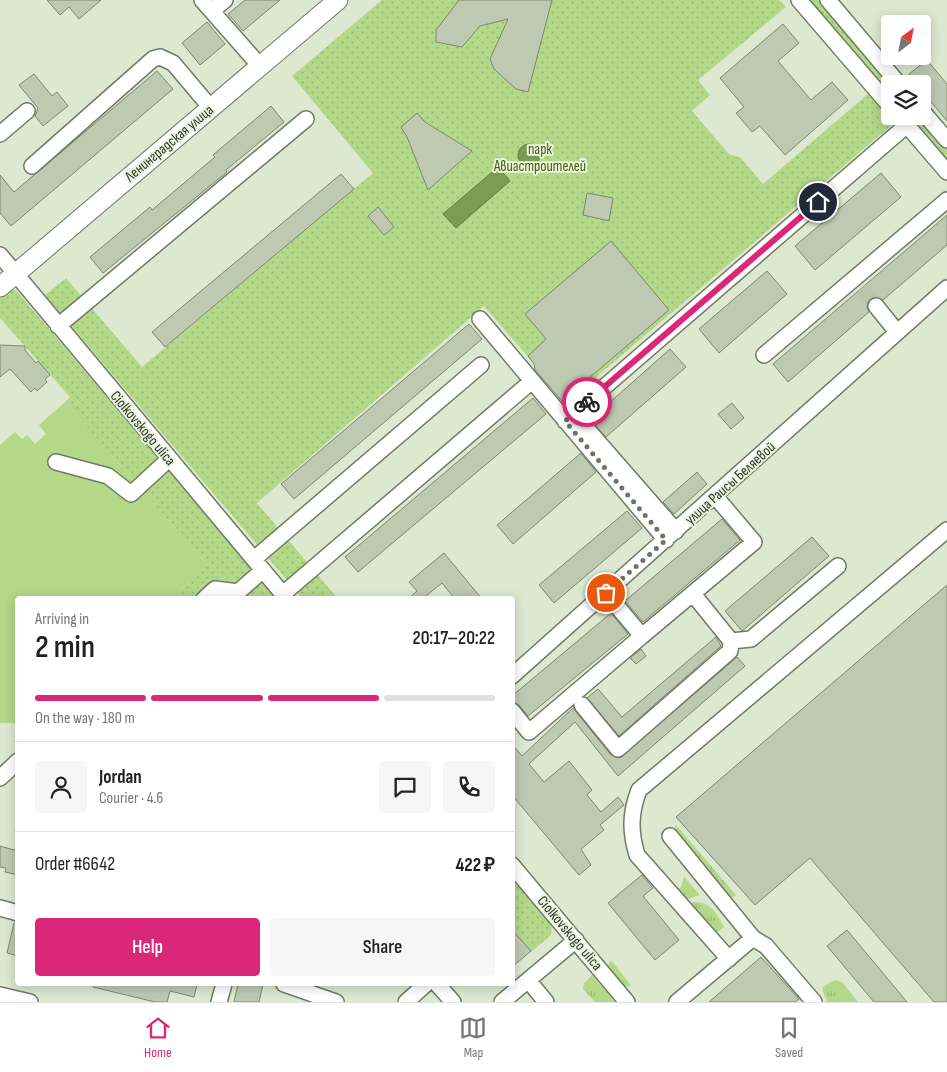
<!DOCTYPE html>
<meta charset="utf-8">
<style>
body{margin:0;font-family:"Sofia Sans Condensed",sans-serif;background:#f6f6f6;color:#222;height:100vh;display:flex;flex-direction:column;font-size:19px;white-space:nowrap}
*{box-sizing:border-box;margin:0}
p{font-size:16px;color:#767676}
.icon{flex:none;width:28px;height:28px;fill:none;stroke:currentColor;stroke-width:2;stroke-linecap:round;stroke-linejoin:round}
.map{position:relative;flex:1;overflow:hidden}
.details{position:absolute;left:15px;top:596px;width:500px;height:390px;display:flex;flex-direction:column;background:#fff;border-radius:5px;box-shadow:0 2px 12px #0003}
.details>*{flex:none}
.needle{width:32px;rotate:32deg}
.buttons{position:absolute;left:881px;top:15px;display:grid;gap:10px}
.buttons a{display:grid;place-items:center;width:50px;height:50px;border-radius:5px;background:#fff;box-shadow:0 2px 12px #0003;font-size:25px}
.pin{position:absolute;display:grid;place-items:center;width:42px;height:42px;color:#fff;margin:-21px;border:2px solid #fff;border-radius:50%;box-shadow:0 1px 5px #0007}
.courier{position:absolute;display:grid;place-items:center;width:50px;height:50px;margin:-25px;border:4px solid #db2777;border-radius:50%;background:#fff;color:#222;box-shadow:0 1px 6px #0007}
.head em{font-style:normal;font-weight:600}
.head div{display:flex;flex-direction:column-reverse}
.head{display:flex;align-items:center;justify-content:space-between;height:85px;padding:0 20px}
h1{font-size:32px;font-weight:600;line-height:38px}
.bar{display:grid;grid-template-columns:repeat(4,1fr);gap:8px 5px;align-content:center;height:60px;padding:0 20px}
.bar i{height:6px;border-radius:4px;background:#e0e0e0}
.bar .active{background:#db2777}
.bar p{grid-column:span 4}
.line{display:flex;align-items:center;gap:12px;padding:0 20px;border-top:1px solid #e0e0e0}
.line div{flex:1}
.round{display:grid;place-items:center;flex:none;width:52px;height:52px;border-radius:5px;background:#f6f6f6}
.action{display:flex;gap:10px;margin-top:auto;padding:10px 20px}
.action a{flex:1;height:58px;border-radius:5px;background:#db2777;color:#fff;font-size:20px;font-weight:600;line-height:58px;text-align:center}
.action a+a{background:#f6f6f6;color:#222}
.tab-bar{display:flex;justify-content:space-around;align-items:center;height:70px;border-top:1px solid #e0e0e0;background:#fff;font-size:14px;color:#767676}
.tab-bar a{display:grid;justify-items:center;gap:2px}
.tab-bar .active{color:#db2777}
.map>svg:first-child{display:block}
</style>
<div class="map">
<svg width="947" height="1002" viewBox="0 0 947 1002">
<defs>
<pattern id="grass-tufts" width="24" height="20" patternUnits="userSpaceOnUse" patternTransform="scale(1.25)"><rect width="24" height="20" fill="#b3d888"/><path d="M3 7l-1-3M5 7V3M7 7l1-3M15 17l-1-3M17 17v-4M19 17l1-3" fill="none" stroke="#9aba76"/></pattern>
<pattern id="forest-firs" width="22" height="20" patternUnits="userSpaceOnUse" patternTransform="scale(1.25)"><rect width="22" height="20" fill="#b3d888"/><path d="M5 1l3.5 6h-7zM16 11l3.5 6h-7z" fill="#9aba76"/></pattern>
<pattern id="park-dots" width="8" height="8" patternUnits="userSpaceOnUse" patternTransform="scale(1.25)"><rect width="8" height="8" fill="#b3d888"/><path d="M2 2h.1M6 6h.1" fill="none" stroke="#9aba76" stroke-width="1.8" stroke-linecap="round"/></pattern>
</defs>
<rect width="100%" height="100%" fill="#dce8d0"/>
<!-- grass -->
<path fill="url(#grass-tufts)" d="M676 825 736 895 727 900 674 831Z
M684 877 700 895 682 901 675 892 681 887Z
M693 902C711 902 715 911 724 927L715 934 686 908Z
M592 975 615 1002H595L583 989 584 983Z
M837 980 843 983 858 1002H827L822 988 830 982Z"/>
<!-- forest -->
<path fill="url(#forest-firs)" d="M610 961 613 962 631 986 625 987 608 966Z"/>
<!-- park -->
<path fill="url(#park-dots)" d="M382 0H779L786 7 698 80 710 95 692 111 729 154 741 158 763 184 868 94 894 123 567 402 484 306 257 503 338 599H303L45 295 66 278 142 367 373 173 292 76Z
M808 0H823L890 84V97Z
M907 116H921L947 146V164Z
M9 288 17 291 277 599H171L208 566 65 402 70 397 0 318V296Z
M512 874 552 921 551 935 531 952 513 930Z"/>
<!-- garden -->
<path fill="#b3d888" d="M65 402 208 566 171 599H18L17 723H0V445L15 432 22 439 27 435 35 444 46 434 39 425Z"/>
<!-- water -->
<path fill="#7b9d50" stroke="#657e45" d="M518 155a11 11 0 1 1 22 0a11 11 0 1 1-22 0Z
M498 167 510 181 456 228 443 214Z"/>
<!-- building -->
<path fill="#bec9b2" stroke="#7c8671" d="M47 0H101L79 19 69 7 60 15Z
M245 0H280L243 31 228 14Z
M459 0H552L528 92 516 89 494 69 490 59 508 19 480 26 462 47 436 42V30Z
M207 22 225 44 200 65 182 43Z
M783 24 799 43 778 61 811 100 832 82 848 100 785 155 760 126 752 132 736 113 744 107 720 78Z
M927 60 947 84V121L922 91V84H917L909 74Z
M157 71 173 89 11 226 0 213V175L14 192Z
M34 74 52 96 57 92 68 106 43 126 35 116 38 108 19 85Z
M271 106 284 122 226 170 227 172 103 273 90 257 150 207 152 210 215 157 213 155Z
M417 113 425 122 472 151 428 190 407 137 401 127Z
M881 173 901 197 815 270 795 246Z
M341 174 354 189 165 347 152 332Z
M587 193 613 198 609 221 583 215Z
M378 207 394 227 384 235 368 216Z
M947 215V245L883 300 875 297 870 299 867 307 869 312 788 382 773 364Z
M611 241 669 310 562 401 535 370 534 364 528 356 546 339 525 314Z
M767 271 787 294 719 353 699 329Z
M469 324 482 339 294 499 281 484Z
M0 345 25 346V350L36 363 38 361 50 375 45 379 47 382 37 391 35 388 31 392 10 369 0 377Z
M670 349 686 367 606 437 590 420Z
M533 398 546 414 358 572 345 557Z
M732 403 744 418 731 429 718 414Z
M581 453 596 472 513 544 497 525Z
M697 472 707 484 674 514 663 502Z
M627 511 642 528 554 603 539 585Z
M722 519 740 540 643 622 625 601Z
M812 537 829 556 742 631 725 611Z
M444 553 482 599H455L442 583 422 599H408L417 591 409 582Z
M947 585V1002H934L810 858 755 905 676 817Z
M611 613 628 634 528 716 519 705 513 702 512 696Z
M716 637 721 646 619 736 587 698 598 689 622 717Z
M641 649 646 656 636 664 630 658Z
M737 657 745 666 618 776 575 722 529 764 544 782 569 761 592 790 587 795 601 812 618 797 624 805 600 825 604 830 581 849 591 865 579 875 512 795V744L522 756 573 708 611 755 620 758Z
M0 846 18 851V875L5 872 6 868 0 867Z
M642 875 653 888 643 896 679 940 655 960 608 903Z
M14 923 18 924V956L7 953Z
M512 930 531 951 512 967Z
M847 930 907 1002H874L827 946Z
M761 957 799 999 795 1002H709Z
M93 984H197L194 997 170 991 167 1002H155L93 987Z
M238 984H263L259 1002H234Z"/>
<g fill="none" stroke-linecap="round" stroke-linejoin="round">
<!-- minor-tunnel -->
<path stroke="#bac4af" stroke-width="15" stroke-dasharray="15 8" stroke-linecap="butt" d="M861 289 876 306"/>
<!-- minor casing -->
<g stroke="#707b65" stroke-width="18">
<path id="minor" d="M202 0 260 66
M799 0 890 106
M828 0 899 84
M212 11 225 0
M922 111 947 140
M899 116 947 172
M0 134 27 111
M32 166 153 59 160 57 173 63 211 108
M0 255 287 599
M876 306 897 332
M480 319 666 540
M58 326 306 119
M764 355 947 200
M565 421 907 125
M578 435 586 428 676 531
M56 462 108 476 131 494 169 459
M254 559 481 365
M283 594 532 381
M693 594 731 641 751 639 838 566
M204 599 215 589 238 592 263 570
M642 636 754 542 715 496
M512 676 947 288
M582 705 618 749 730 651 731 641
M512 711 529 732 642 636 606 593
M0 778 18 761
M670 836 753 938 766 946 814 1002
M512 865 627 1002
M0 908 18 913
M729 959 637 855C630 832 630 813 639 790L947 530
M528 980 546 1002
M284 984 336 1002
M437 984 453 1002
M0 995 30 1002
M219 1002 224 984
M406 1002 426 984
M502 1002 576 940
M677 1002 753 938"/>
</g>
<!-- major casing -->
<g stroke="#707b65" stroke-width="21">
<path id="major" d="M0 287 338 0"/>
</g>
<!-- minor -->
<use href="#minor" stroke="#fff" stroke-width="15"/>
<!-- major -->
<use href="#major" stroke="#fff" stroke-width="19"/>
</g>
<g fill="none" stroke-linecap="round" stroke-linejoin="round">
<!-- done -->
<path stroke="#6d7465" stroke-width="5" stroke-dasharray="0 9" d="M587 402 565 421 666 540 606 593"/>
<!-- route -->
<path stroke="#db2777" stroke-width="6" d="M587 402 818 202"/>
</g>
<g text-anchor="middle" stroke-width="4" stroke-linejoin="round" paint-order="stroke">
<!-- street labels -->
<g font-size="15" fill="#31352c" stroke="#e9f5dd">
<text transform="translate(169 143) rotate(-40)" y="5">Ленинградская улица</text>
<text transform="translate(143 428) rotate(50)" y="5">Ciolkovskogo ulica</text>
<text transform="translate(730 483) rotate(-42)" y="5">улица Раисы Беляевой</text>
<text transform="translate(570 933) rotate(50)" y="5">Ciolkovskogo ulica</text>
</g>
<!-- park labels -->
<g font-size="15" fill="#42610c" stroke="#e9f5dd">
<text x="540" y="154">парк<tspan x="540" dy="17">Авиастроителей</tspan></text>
</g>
</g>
</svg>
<div class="buttons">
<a><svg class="needle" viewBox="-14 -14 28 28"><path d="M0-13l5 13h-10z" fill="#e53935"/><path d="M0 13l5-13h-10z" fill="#767676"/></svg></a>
<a><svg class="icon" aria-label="layers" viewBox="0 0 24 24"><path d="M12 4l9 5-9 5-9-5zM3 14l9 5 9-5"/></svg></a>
</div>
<div class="pin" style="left:606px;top:593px;background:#ea580c"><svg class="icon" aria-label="bag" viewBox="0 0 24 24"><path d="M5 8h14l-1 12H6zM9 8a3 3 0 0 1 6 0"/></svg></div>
<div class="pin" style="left:818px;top:202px;background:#1f2937"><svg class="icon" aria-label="home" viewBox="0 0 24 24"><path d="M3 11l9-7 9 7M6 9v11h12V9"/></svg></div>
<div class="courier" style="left:587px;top:402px"><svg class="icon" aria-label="bike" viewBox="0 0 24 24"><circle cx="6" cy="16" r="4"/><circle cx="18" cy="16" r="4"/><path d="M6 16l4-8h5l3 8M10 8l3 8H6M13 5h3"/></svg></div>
<section class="details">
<div class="head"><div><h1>2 min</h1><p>Arriving in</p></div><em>20:17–20:22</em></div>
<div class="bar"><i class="active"></i><i class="active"></i><i class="active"></i><i></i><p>On the way · 180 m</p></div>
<div class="line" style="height:90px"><a class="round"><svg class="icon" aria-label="person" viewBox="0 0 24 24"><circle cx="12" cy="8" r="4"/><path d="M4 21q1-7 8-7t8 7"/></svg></a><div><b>Jordan</b><p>Courier · 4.6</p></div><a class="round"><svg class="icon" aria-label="chat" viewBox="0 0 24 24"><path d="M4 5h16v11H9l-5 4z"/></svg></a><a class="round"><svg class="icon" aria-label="phone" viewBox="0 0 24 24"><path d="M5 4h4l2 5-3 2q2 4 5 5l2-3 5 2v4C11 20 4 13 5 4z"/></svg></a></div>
<div class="line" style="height:65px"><div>Order #6642</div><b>422 ₽</b></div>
<div class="action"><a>Help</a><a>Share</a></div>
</section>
</div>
<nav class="tab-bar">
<a class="active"><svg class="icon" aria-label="home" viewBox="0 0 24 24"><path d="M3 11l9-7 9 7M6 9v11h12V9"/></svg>Home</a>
<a><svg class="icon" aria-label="map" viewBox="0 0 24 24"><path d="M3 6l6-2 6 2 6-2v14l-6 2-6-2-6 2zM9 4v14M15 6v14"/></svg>Map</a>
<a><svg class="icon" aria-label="saved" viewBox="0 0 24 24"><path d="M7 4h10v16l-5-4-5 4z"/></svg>Saved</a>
</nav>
